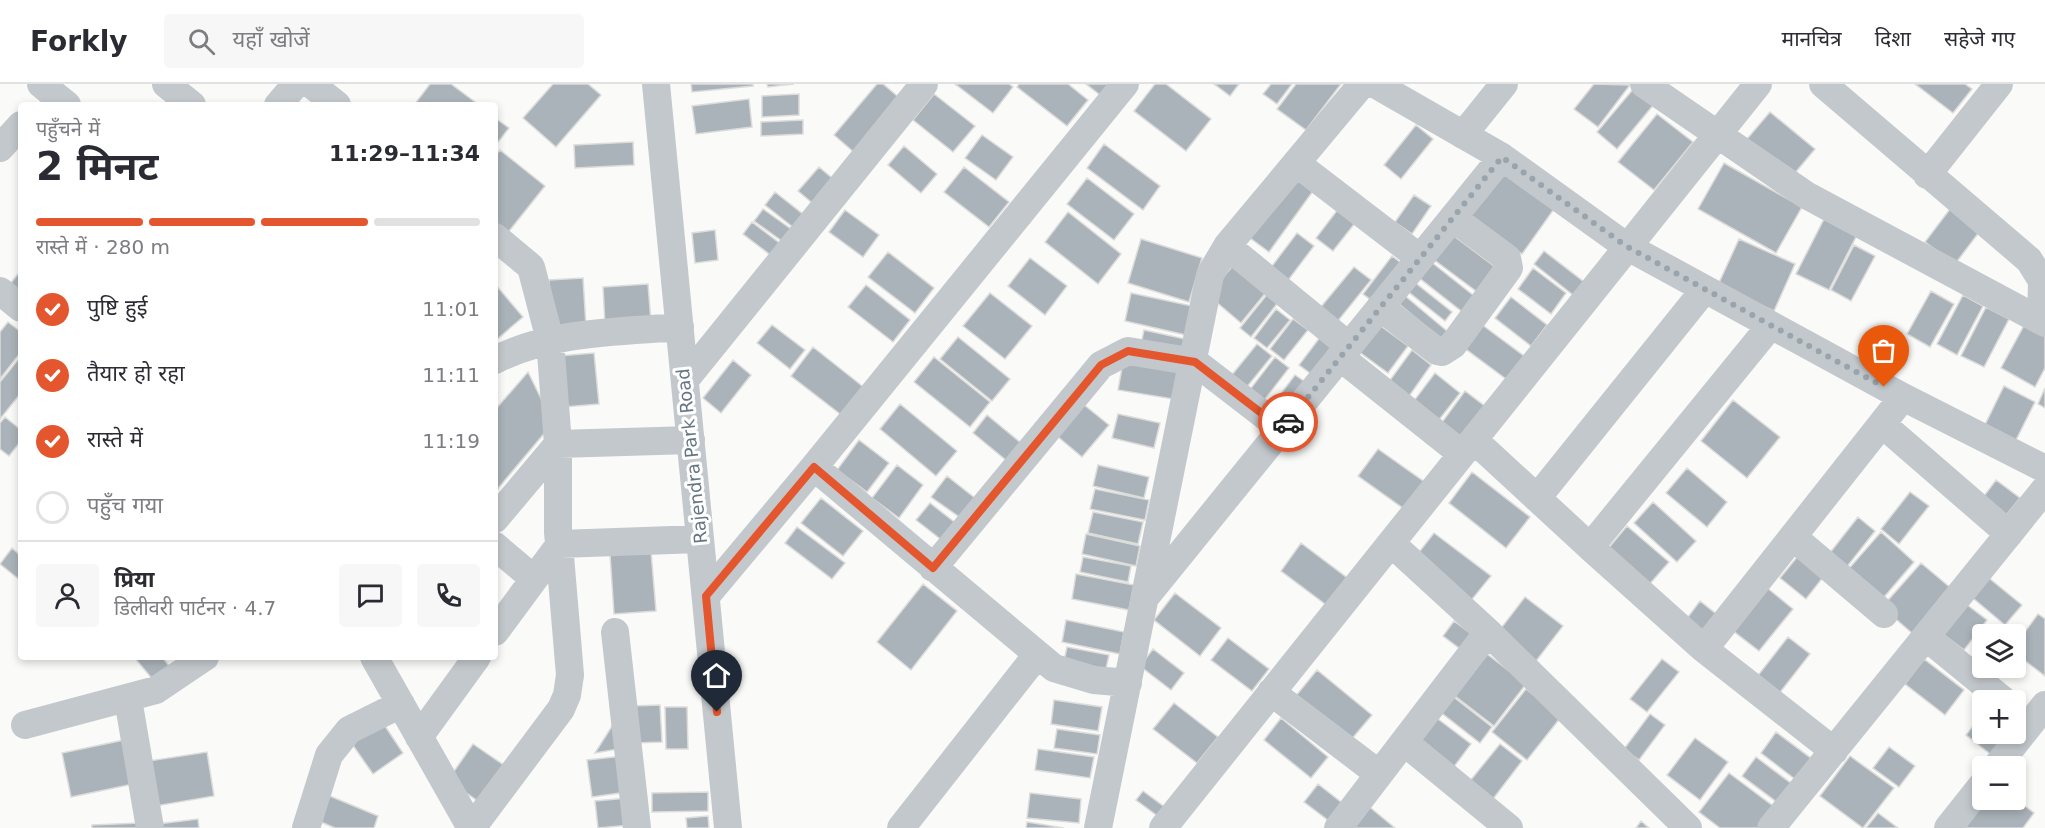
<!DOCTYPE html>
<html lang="hi">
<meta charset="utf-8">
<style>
body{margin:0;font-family:"DejaVu Sans","Noto Sans Devanagari",sans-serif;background:#f7f7f7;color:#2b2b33;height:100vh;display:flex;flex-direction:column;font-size:22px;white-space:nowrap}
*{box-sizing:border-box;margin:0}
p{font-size:20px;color:#7c7c81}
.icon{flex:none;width:33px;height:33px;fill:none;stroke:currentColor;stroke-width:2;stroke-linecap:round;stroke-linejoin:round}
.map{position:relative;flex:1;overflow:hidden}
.details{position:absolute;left:18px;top:18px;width:480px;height:558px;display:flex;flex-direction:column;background:#fff;border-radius:6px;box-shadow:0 3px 9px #0003}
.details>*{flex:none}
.tools{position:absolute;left:1972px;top:540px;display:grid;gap:12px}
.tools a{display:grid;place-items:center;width:54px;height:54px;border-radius:6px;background:#fff;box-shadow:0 3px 9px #0003;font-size:30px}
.pin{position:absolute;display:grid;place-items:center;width:51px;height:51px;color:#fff;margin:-62px -26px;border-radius:50% 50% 50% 0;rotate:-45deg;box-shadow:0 0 6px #0007}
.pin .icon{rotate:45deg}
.courier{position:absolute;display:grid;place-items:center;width:60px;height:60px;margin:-30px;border:4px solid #e4572e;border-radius:50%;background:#fff;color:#222;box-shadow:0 2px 8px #0007}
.head em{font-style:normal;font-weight:700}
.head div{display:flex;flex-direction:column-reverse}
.head{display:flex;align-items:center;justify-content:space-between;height:102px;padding:0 18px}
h1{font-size:39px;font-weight:700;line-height:45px}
.bar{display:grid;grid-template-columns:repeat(4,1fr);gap:9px 6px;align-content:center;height:72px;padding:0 18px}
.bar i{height:8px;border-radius:4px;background:#e1e1e2}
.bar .active{background:#e4572e}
.bar p{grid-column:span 4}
.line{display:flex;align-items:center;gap:15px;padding:0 18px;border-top:2px solid #e1e1e2}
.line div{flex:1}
.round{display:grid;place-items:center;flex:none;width:63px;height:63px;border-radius:6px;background:#f7f7f7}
ol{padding:0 18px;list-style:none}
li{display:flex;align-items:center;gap:18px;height:66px}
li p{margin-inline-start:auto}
li .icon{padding:6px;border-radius:50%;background:#e4572e;color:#fff;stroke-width:4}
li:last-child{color:#7c7c81}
li i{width:33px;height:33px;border:3px solid #e1e1e2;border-radius:50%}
header{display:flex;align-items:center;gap:36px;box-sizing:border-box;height:84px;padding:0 30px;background:#fff;border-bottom:2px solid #e1e1e2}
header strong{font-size:28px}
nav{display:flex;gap:33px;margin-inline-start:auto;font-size:21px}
.search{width:420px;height:54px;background:#f7f7f7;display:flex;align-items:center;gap:15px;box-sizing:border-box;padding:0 21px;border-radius:6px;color:#7c7c81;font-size:22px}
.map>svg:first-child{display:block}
</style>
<header>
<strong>Forkly</strong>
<div class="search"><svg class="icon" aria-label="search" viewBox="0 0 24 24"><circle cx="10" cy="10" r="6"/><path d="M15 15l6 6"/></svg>यहाँ खोजें</div>
<nav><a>मानचित्र</a><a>दिशा</a><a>सहेजे गए</a></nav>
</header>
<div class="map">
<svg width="2045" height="744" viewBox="0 0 2045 744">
<rect width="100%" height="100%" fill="#fafaf8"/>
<!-- building -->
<path fill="#aab3b9" stroke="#dcdcda" stroke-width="1.5" d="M430 0H451L479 21H414Z
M553 0H588L601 11 556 63 523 34Z
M691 0H753V2L692 8Z
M767 0H794L768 3Z
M877 0H883L902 16 856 70 834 51Z
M955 0H1009L1013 3 993 29Z
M1019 0H1068L1088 16 1067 42 1017 3Z
M1086 0H1109L1100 11Z
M1155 0H1166L1211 35 1186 67 1134 27Z
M1214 0H1239L1230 12Z
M1271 0H1292L1277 20 1263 10Z
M1296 0H1341L1306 46 1277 25Z
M1594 0 1630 1 1598 43 1574 25Z
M1915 0H1965L1972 5 1953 29Z
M1635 3 1655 19 1617 65 1597 48Z
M799 10V31L762 33V12Z
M934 10 975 42 953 68 913 36Z
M749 15 752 43 696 50 692 22Z
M1770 28 1815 65 1790 95 1741 62Z
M1657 30 1693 58 1654 106 1618 78Z
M495 34 509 44 495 62Z
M803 36V50L761 52V38Z
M1416 41 1433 55 1401 95 1384 81Z
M982 51 1013 73 996 96 965 74Z
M633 58 634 81 575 84 574 61Z
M1104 60 1160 102 1143 126 1087 84Z
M904 62 937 90 921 109 888 81Z
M500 66 545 102 506 151 495 142V72Z
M1724 79 1802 123 1776 169 1698 125Z
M1506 80 1559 118 1522 170 1469 132Z
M819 83 838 99 817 123 798 107Z
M964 83 1009 118 989 143 944 108Z
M1293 86 1316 103 1269 168 1246 151Z
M1087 94 1134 130 1114 156 1067 120Z
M775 108 804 131 794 144 765 121Z
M1414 111 1431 122 1412 150 1395 138Z
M1342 120 1359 134 1333 167 1316 154Z
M763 125 791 145 782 157 754 137Z
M1950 125 1980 147 1955 180 1925 158Z
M845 126 879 151 863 173 829 148Z
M1068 128 1121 170 1098 200 1045 158Z
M1824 135 1857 151 1829 206 1796 190Z
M752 138 782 161 773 173 743 150Z
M715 146 718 176 695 179 692 149Z
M1297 149 1314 162 1286 199 1269 186Z
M1451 150 1502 188 1484 213 1433 175Z
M1141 155 1202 174 1189 218 1128 199Z
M1739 155 1795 180 1774 227 1718 201Z
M1854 161 1875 172 1851 217 1831 206Z
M1544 167 1588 201 1578 215 1534 180Z
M888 168 934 204 915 229 868 193Z
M1392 172 1409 185 1379 222 1363 210Z
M1030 174 1067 202 1045 231 1008 202Z
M1430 177 1478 215 1465 230 1418 193Z
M1236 178 1268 206 1241 239 1208 211Z
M1354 183 1371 196 1337 238 1320 224Z
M1533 184 1566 209 1551 230 1518 205Z
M21 186V216L7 204Z
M583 194 586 242 552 245 549 196Z
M1413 197 1452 228 1445 237 1406 206Z
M495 200 523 233 495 257Z
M648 200 651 238 605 241 603 203Z
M866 201 910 236 893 258 848 223Z
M1931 207 1954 220 1930 263 1907 250Z
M1269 208 1280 216 1251 253 1240 244Z
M990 209 1032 242 1005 275 963 242Z
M1131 209 1192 222 1186 251 1125 237Z
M1404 211 1447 247 1441 255 1398 219Z
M1963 211 1983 222 1957 271 1937 260Z
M1511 213 1547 241 1531 262 1495 234Z
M1986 223 2009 235 1984 283 1961 272Z
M1276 225 1290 236 1267 264 1254 254Z
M1293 235 1308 246 1284 276 1270 265Z
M2027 236 2045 246V284L2035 303 2001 284Z
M8 238 21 248V268L0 295V248Z
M1378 240 1408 262 1388 289 1358 267Z
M1481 240 1524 272 1506 295 1463 263Z
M772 241 805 266 790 285 757 259Z
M1144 246 1185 255 1181 273 1140 265Z
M1324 248 1342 262 1318 295 1299 281Z
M958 253 1010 295 992 317 940 275Z
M1257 260 1272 272 1246 304 1231 292Z
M813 263 866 305 844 333 791 292Z
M1412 266 1431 281 1405 318 1385 303Z
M594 269 599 320 564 323 559 272Z
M21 272V309L0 335V298Z
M934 273 990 318 970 343 914 298Z
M1275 273 1289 284 1262 319 1248 308Z
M733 276 751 291 721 329 703 314Z
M1123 278 1178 288 1173 315 1118 306Z
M528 288 553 339 495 408V326Z
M1435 289 1460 309 1435 341 1410 322Z
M1295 291 1311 302 1286 336 1270 324Z
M2004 302 2035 318 2011 366 1980 351Z
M2045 304V324L2038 320Z
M1465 307 1490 326 1461 363 1437 345Z
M1733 316 1780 353 1747 394 1701 357Z
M900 320 957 367 936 392 880 345Z
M1083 320 1109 341 1082 373 1057 352Z
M1118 330 1160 339 1154 364 1112 354Z
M987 331 1021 359 1007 377 973 349Z
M5 333 21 346V357L9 372 0 365V339Z
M859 356 889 379 867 408 837 386Z
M1378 365 1426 399 1407 427 1358 392Z
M897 381 923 401 899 434 872 414Z
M1098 381 1149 393 1144 414 1093 402Z
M1687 384 1727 418 1707 443 1666 409Z
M1472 388 1530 433 1506 464 1449 419Z
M947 392 980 418 965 437 931 413Z
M1996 396 2020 414 2004 434 1981 416Z
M1095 405 1149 416 1145 436 1090 425Z
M1910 408 1929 422 1899 460 1881 445Z
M821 414 863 447 843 472 801 439Z
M1653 418 1696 457 1677 478 1634 439Z
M930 419 962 444 948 461 916 436Z
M1093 428 1143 438 1138 460 1088 449Z
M1858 433 1875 447 1846 484 1829 470Z
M1627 442 1669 478 1647 503 1606 467Z
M797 443 845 479 832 495 785 459Z
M1881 448 1914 478 1879 519 1845 489Z
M1434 449 1491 492 1469 519 1413 476Z
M1086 450 1140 462 1136 482 1082 470Z
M1301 459 1350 496 1329 523 1281 487Z
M12 464 21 472V497L0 480Z
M651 467 656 527 614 530 610 470Z
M1798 472 1824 492 1806 515 1780 494Z
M1083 473 1131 482 1128 498 1080 488Z
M1921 479 1952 505 1913 550 1882 523Z
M1076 490 1134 501 1129 526 1072 515Z
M1984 490 2022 521 2005 541 1968 510Z
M923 500 957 527 911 586 877 558Z
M1766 503 1793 525 1759 567 1732 546Z
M1175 509 1221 544 1200 572 1154 536Z
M1525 513 1563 542 1533 581 1495 552Z
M1700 517 1720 533 1703 556 1682 541Z
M1962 517 1987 536 1964 566 1939 547Z
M2038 530 2045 535V592L2016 570V560Z
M1066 536 1124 548 1120 570 1062 558Z
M1454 537 1478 555 1467 570 1443 552Z
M1788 553 1810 570 1778 611 1756 594Z
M1228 554 1269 585 1252 607 1211 576Z
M1067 563 1109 571 1104 594 1062 586Z
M1153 565 1184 589 1171 606 1140 582Z
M1983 565V581L1975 575Z
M1487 570 1526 600 1494 642 1455 612Z
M134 573H162L171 584 154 597Z
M1662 575 1679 588 1647 628 1630 615Z
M1924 575 1964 606 1945 631 1905 600Z
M1317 586 1372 631 1350 657 1295 613Z
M1526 605 1561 633 1527 676 1492 648Z
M1451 611 1492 643 1480 659 1439 627Z
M1054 616 1102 623 1098 647 1051 640Z
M1174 619 1218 653 1197 679 1153 645Z
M660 621 662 658 634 659 632 622Z
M665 623H687L688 665H666Z
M1983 629V650H2012L1994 673 1966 651Z
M1650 630 1665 641 1639 676 1624 665Z
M619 631 624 664 595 669Z
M1434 632 1471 660 1453 684 1416 657Z
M1281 634 1328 673 1311 694 1264 656Z
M383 639 403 669 373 690 352 660Z
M1057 645 1100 651 1097 670 1054 664Z
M1776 648 1816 678 1800 699 1761 669Z
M1695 654 1728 678 1700 716 1667 691Z
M129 655 138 699 71 713 62 669Z
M473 660 511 686 485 722 448 696Z
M1500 660 1522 677 1493 715 1470 697Z
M1889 663 1915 682 1899 703 1873 684Z
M1038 665 1094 673 1090 694 1035 686Z
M207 668 214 712 150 723 142 678Z
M623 672 627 708 592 713 587 676Z
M1850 672 1894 704 1863 744 1820 712Z
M1756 673 1796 703 1782 722 1742 692Z
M1729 689 1777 725 1763 744H1720L1699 728Z
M1318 700 1346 722 1333 740 1304 718Z
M1143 707 1170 727 1163 736 1136 716Z
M708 708V727L652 728V709Z
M1030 709 1081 715 1079 739 1027 734Z
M325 710 378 732 374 744H335L314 735Z
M628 714 630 741 598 744 595 717Z
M2016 715 2034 729 2023 744H1965L1986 716Z
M1366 720 1395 744H1347Z
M1878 729 1898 744H1866Z
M708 732 709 744H687L686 734Z
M198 735 199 744H159L158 740Z
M1641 737 1649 744H1636Z
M1027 738 1064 744H1026Z
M140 739V744H92V741Z"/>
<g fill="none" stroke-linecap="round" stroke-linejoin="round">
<!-- minor -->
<path stroke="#c3c8cc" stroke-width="28" d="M41 0 67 21
M166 0 192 21
M311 0 337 21
M656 0 728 744
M1375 0 1502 73 1626 162 1903 313 2045 385
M1644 0 1806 111 2045 239
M1823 0 2029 176 2042 197 2041 237
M278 21 296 0
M1463 51 1504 0
M0 64 21 41
M1296 79 1420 174
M1927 91 1999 0
M1227 162 1349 262
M0 207 21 224
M1380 223 1437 267 1442 268 1453 261 1509 184 1507 174 1453 134
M1340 273 1462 370
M495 276C551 247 618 248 680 243
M685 296 924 0
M1882 340 2009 450
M1474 356 1590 463 1771 241
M814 383 1054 584 1094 596 1128 599
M1537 414 1705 205
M495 435 558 360 691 356
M1793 453 1884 530
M1391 459 1488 548 1688 744
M495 462 534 495
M1590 463 1704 565
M933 484 1101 281 1128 267 1195 278 1282 345
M1148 510 1502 73
M706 512 814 383 1125 0
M495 548 560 460 700 455
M615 548 637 744
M1926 553 2003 616
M374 573 471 744
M1271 608 1379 690
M128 615 150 744
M25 641 156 606 205 573
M419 653 477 573
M1404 658 1509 744
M1834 667 1704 565 1903 313
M1997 682 2045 621
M306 744 329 671 349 646 401 620
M472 744 561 625 567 611 570 591 558 448V360L550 256 531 183 495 153
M901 744 1036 572
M1098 744 1210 191 1227 162 1362 0
M1163 744 1758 0
M1338 744 1488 548
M1771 744 2045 405
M1948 744 1983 700"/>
</g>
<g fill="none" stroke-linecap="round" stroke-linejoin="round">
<!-- done -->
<path stroke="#99a4ac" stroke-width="6" stroke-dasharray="0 10.8" d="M1288 338 1502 73 1626 162 1884 303"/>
<!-- route -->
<path stroke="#e4572e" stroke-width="8" d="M717 628 706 512 814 383 933 484 1101 281 1128 267 1195 278 1282 345 1288 338"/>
</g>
<g text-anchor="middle" stroke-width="6" stroke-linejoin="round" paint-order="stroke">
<!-- street labels -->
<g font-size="18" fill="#657683" stroke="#fff">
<text transform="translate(692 372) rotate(-96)" y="6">Rajendra Park Road</text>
</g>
</g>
</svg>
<div class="tools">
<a><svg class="icon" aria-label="layers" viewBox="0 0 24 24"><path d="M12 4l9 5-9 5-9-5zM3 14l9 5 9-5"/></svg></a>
<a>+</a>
<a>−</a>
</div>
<div class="pin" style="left:1884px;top:303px;background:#ea580c"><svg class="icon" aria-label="bag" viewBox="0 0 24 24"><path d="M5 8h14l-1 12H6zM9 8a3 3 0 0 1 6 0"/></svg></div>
<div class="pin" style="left:717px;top:628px;background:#1f2937"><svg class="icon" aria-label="home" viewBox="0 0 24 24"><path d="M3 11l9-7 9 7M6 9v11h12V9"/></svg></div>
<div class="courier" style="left:1288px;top:338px"><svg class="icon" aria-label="car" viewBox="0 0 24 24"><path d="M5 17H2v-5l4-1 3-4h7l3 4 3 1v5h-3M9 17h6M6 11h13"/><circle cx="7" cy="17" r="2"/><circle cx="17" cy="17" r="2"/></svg></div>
<section class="details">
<div class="head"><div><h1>2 मिनट</h1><p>पहुँचने में</p></div><em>11:29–11:34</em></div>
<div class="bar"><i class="active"></i><i class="active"></i><i class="active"></i><i></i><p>रास्ते में · 280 m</p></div>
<ol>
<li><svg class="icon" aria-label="check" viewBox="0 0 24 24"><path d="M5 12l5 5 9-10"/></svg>पुष्टि हुई<p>11:01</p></li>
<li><svg class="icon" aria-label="check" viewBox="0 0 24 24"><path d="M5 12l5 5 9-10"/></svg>तैयार हो रहा<p>11:11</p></li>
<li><svg class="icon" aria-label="check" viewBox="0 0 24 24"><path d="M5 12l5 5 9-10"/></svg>रास्ते में<p>11:19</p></li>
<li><i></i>पहुँच गया</li>
</ol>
<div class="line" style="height:108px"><a class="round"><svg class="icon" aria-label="person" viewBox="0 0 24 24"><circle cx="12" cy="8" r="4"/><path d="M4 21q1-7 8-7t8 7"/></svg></a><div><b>प्रिया</b><p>डिलीवरी पार्टनर · 4.7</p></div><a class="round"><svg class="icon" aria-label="chat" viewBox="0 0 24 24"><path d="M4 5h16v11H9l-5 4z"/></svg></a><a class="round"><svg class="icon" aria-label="phone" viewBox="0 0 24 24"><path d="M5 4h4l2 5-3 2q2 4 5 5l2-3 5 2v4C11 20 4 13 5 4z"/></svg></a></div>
</section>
</div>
